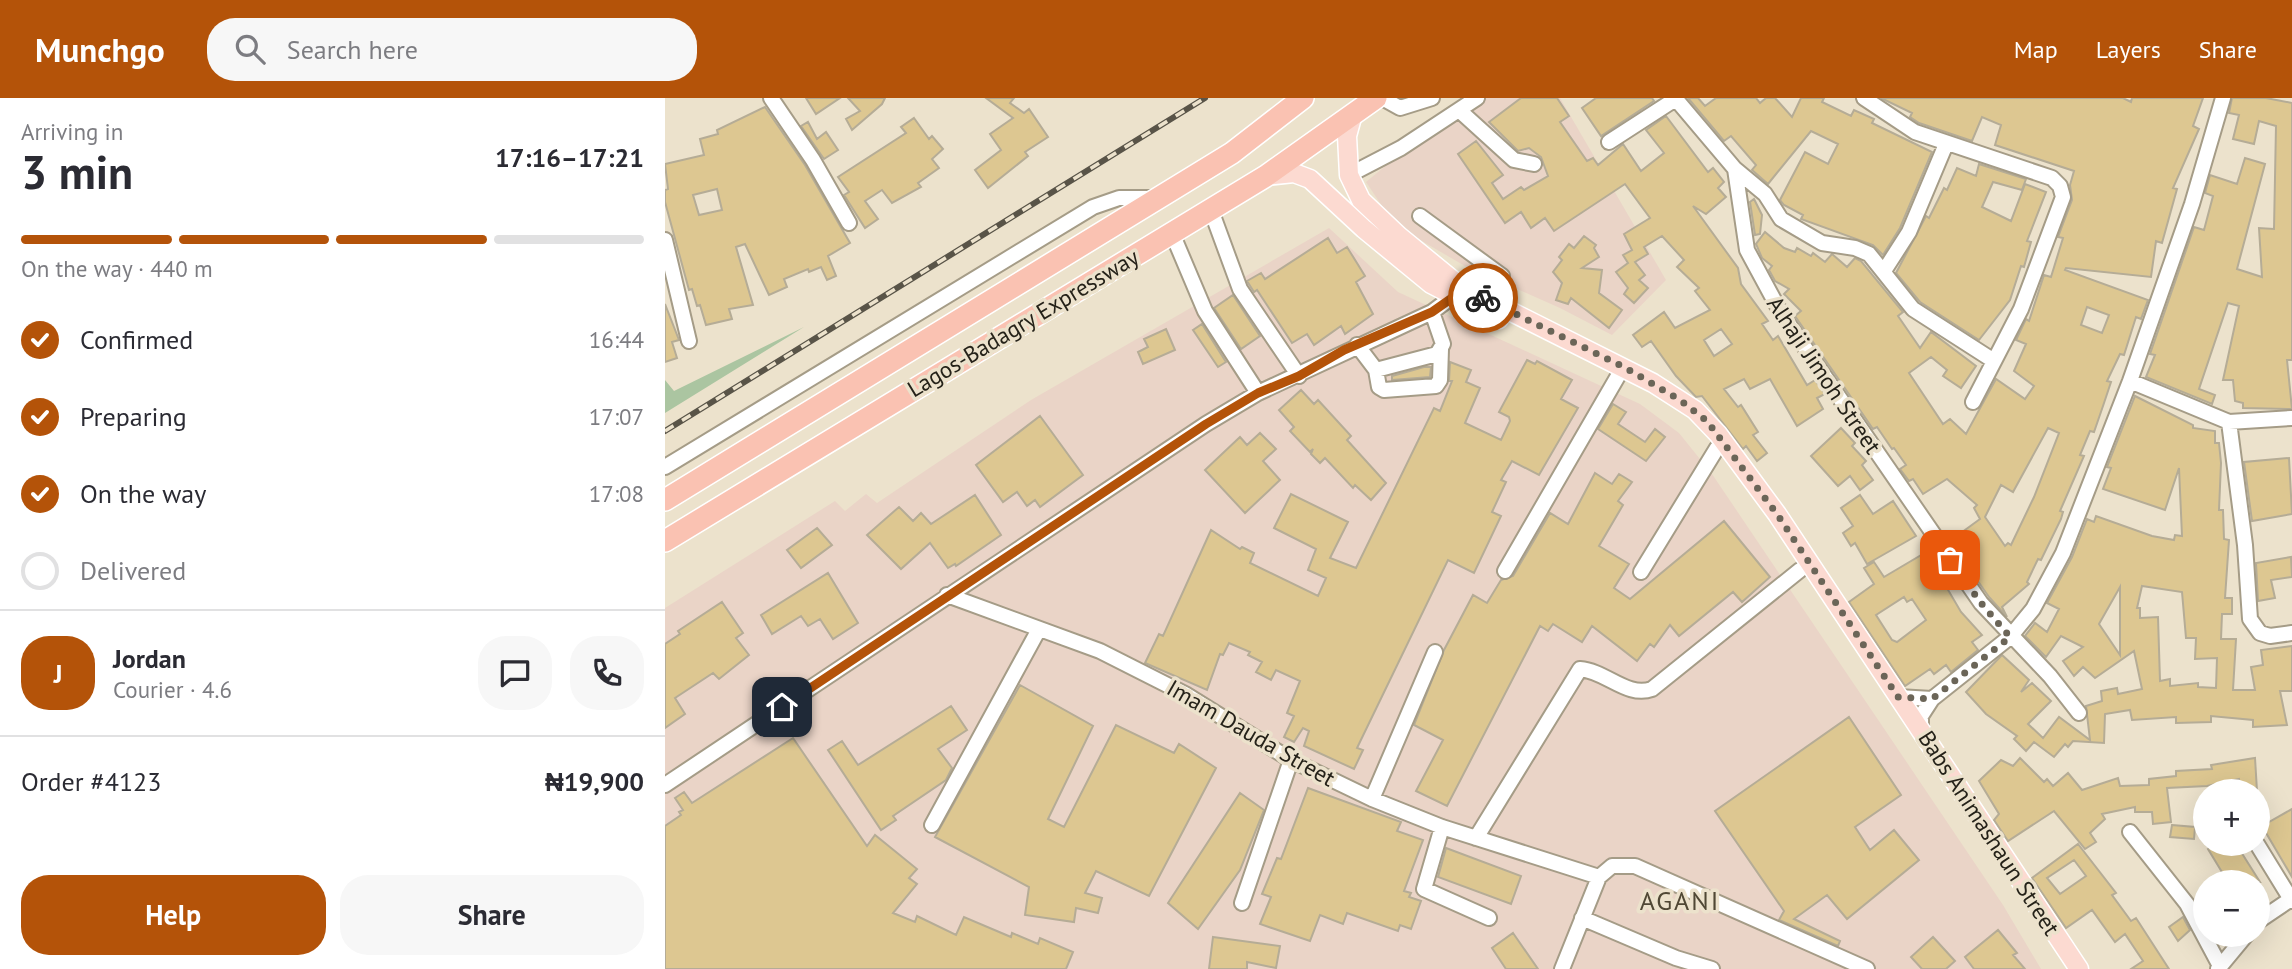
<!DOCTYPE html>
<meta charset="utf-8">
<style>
body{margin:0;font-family:"PT Sans",sans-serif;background:#f7f7f7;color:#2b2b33;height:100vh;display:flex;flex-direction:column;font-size:26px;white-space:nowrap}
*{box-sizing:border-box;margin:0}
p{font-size:23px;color:#7c7c81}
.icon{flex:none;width:38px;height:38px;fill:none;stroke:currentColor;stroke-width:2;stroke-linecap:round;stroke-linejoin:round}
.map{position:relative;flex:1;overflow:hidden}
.sheet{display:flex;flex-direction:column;background:#fff;width:665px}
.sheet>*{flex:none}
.fabs{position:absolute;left:1528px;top:681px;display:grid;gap:14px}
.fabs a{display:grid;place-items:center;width:77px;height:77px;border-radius:50%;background:#fff;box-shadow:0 7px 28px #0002;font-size:35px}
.pin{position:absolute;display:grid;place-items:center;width:60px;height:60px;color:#fff;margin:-30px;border-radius:14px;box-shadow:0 4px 10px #0006}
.courier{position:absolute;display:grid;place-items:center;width:70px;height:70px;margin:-35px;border:5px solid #b45309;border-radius:50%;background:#fff;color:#222;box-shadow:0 2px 9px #0007}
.summary em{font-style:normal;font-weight:600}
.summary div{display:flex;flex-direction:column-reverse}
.summary{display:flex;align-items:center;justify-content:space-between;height:119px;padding:0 21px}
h1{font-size:46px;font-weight:600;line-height:52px}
.bar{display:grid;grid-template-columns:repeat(4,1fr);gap:10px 7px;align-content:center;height:84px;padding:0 21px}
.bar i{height:9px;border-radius:5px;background:#e1e1e2}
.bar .selected{background:#b45309}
.bar p{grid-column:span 4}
.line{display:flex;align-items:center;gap:18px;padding:0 21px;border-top:2px solid #e1e1e2}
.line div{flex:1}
.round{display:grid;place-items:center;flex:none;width:74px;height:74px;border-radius:28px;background:#f7f7f7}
ol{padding:0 21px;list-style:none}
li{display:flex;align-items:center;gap:21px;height:77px}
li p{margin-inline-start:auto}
li .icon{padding:7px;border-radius:50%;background:#b45309;color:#fff;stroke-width:4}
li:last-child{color:#7c7c81}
li i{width:38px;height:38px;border:4px solid #e1e1e2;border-radius:50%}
.button{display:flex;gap:14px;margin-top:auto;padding:14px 21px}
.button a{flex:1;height:80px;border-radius:28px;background:#b45309;color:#fff;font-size:28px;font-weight:600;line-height:80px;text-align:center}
.button a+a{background:#f7f7f7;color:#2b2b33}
header{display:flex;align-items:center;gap:42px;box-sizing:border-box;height:98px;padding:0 35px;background:#b45309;color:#fff}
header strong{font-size:33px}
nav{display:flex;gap:38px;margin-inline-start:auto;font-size:24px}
.search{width:490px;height:63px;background:#f7f7f7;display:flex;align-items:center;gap:18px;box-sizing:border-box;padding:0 24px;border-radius:28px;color:#7c7c81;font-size:26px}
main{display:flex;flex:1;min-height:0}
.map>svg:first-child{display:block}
</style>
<header>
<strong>Munchgo</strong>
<div class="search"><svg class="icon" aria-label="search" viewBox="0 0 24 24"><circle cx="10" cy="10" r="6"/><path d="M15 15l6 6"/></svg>Search here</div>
<nav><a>Map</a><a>Layers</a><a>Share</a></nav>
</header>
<main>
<section class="sheet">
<div class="summary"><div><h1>3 min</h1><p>Arriving in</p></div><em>17:16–17:21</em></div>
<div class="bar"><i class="selected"></i><i class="selected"></i><i class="selected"></i><i></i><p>On the way · 440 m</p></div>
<ol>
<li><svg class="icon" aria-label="check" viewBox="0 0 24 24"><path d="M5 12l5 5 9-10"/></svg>Confirmed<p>16:44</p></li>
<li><svg class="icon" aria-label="check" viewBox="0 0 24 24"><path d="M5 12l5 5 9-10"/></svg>Preparing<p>17:07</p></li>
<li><svg class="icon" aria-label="check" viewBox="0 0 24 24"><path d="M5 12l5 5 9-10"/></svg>On the way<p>17:08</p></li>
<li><i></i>Delivered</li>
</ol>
<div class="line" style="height:126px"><b class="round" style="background:#b45309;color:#fff">J</b><div><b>Jordan</b><p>Courier · 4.6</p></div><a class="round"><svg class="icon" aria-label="chat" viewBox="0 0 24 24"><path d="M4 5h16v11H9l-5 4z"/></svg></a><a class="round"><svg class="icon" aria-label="phone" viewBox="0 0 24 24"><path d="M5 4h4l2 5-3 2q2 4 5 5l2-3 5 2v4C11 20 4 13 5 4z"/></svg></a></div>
<div class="line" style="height:91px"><div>Order #4123</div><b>₦19,900</b></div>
<div class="button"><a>Help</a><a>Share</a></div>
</section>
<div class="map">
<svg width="1627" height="871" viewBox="0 0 1627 871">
<rect width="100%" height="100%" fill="#ece2cc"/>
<!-- industrial -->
<path fill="#ead4c7" d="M803 0H895L1001 182 947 237 895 210 800 168 750 139 717 108 701 84Z
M664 130 733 194 975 306 1014 335 1047 376 1222 635 1338 807 1376 871H0V510L170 403 180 413 201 396 212 405 366 302Z"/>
<!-- green -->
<path fill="#abc5a1" d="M139 229 0 315V282L9 293Z"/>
<!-- building -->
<path fill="#ddc791" stroke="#b5ac96" stroke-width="2" fill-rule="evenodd" d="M141 0H175L151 16Z
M183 0H220L217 6 187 32 181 21 195 13Z
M321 0H349L345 5 359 15 364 11 383 39 360 54 363 58 323 90 310 72 336 52 325 36 348 20Z
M856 0H892L904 18 895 24 922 63 928 60 933 67 958 46 976 73 999 55 981 32 1001 18 1043 74 1048 70 1059 84 1053 90 1061 99 1041 116 1028 108 1073 170 1076 186 1103 223 1097 226 1108 242 1113 238 1142 287 1150 282 1160 296 1152 300 1158 311 1132 328 1105 281 1085 291 1079 281 1059 291 1073 309 1076 307 1093 334 1088 337 1102 355 1092 363 1081 348 1078 351 1037 298 1031 299 1011 278 986 243 977 249 968 237 999 214 1010 230 1045 212 1030 193 1034 190 1012 169 1019 162 997 138 979 149 983 156 970 164 980 177 974 182 983 190 969 205 959 196 963 190 951 174 963 165 958 157 967 152 959 136 985 120 960 86 889 133 880 120 866 130 856 114 840 125 793 56 811 43 838 77 827 85 838 101 856 89 859 92 883 78 876 59 864 50 853 53 824 24ZM1056 231 1067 246 1049 258 1039 242Z
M931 0H987L989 3 936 38 917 10Z
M1023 0H1033L1040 8 1051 0H1091L1095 5 1101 0H1110L1127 19 1136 0H1159L1157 4 1186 18 1189 12 1209 21 1207 25 1267 54 1235 130 1218 157 1208 147 1136 121 1138 117 1119 107 1115 102 1140 54 1163 66 1173 46 1146 33 1103 86 1087 72 1091 67 1066 38 1059 43Z
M1216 0H1458L1466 4 1467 0H1538L1528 28 1534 31 1508 90 1512 91 1497 145 1491 143 1486 179 1401 170 1400 172 1483 202 1476 221 1471 219 1459 257 1455 256 1442 283 1446 284 1438 308 1429 334 1425 333 1415 357 1419 358 1395 413 1398 414 1396 421 1376 462 1373 461 1362 484 1364 486 1337 509 1342 519 1324 499 1285 443 1315 421 1309 410 1312 407 1282 381 1258 396 1248 381 1244 383 1235 371 1241 367 1229 350 1227 351 1212 329 1208 331 1130 218 1136 213 1119 196 1124 191 1110 183 1104 172 1107 168 1097 160 1091 146 1100 134 1119 150 1130 154 1132 150 1146 158 1148 155 1160 164 1167 156 1182 169 1190 160 1196 163 1238 214 1233 218 1255 250 1266 234 1311 268 1296 290 1278 278 1282 272 1266 259 1244 275 1278 326 1285 321 1301 336 1331 281 1360 301 1369 288 1349 273 1361 246 1351 242 1361 221 1364 223 1379 177 1386 179 1398 140 1393 139 1407 102 1405 87 1409 73 1330 47 1336 27 1317 19 1307 43 1254 25 1245 19 1247 15ZM1422 209 1444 217 1437 235 1416 227ZM1383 330 1394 335 1369 399 1346 447 1343 445 1340 448 1320 419 1336 387 1348 394Z
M1567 0H1601L1627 5V262H1622L1627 311 1578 310V305L1570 303 1568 282H1558L1574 208 1563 205 1534 291 1550 297 1547 306 1481 279 1490 257 1485 256 1529 129 1539 132 1548 98 1540 95 1545 77 1572 86 1580 60 1600 66 1572 171 1597 179 1594 130 1609 131 1611 28 1594 23 1589 46 1568 41 1574 17 1564 15Z
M100 9 140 67 185 145 163 158 171 178 162 182 156 169 144 174 143 171 119 181 122 189 104 197 80 146 71 149 88 207 64 211 67 221 41 227 35 207 32 208 27 191 24 192 0 104V92L3 91 0 66 39 57 35 41 53 36 52 32ZM52 91 57 112 34 117 28 97Z
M249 20 264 41 267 38 278 51 267 61 274 70 253 85 256 89 227 105 217 92 200 103 213 121 200 130 179 97 184 94 173 79 241 35 236 29Z
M143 24 152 41 161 34 173 52 159 61 136 28Z
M1314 66 1361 81 1357 92 1328 84 1317 109 1346 123 1360 86 1381 94 1362 143 1366 144 1359 169 1356 168 1345 202 1314 242 1255 204 1231 175 1261 118 1264 120 1279 90 1282 92 1292 70 1311 78Z
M1089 101 1097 117 1095 136 1090 137 1085 104Z
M919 138 931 147 929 150 934 159 917 170 937 172 934 195 957 212 944 230 906 200 903 206 891 202 897 185 888 174 897 162 894 159 904 146 909 150Z
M663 140 672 155 682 149 700 178 691 184 708 216 680 236 676 228 649 247 642 236 627 245 592 192 589 194 582 183 596 175 600 181Z
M568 197 595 238 576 251 549 210Z
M0 206 14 242 7 244 12 260 0 264Z
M537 226 561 264 553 269 528 232Z
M501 231 510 252 478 266 473 254 483 249 479 241Z
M862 262 870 266 872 263 907 282 896 301 913 310 874 377 847 363 836 382 841 384 827 414 836 418 809 475 783 462 692 650 698 652 689 671 639 648 644 633 638 630 629 644 619 639 629 618 622 615 635 583 611 572 606 582 591 574 597 564 583 557 585 554 564 545 558 557 555 556 542 592 480 565 494 536 498 538 546 432 575 451 577 449 589 455 585 465 653 498 661 480 643 472 651 451 609 430 626 396 683 424 665 460 691 470 769 310 775 313 787 283H784L785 264 806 272 801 284 815 290 800 325 836 342 845 323 844 319 834 314Z
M759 269H766L765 279 727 282V278Z
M636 292 649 306 653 302 686 338 682 342 721 385 706 402 690 387 688 390 660 360 655 365 646 356 648 351 645 354 625 333 629 329 614 312Z
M1470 298 1528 327V330L1550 333V345H1554L1556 365 1554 412H1558L1559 441 1564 442 1560 500H1567V516H1557L1556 541H1571L1568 592H1590L1586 569 1598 567 1596 552 1627 548V593H1615L1622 627 1588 629V622L1546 618V624L1511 625V619L1467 622 1465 612 1440 616 1439 645 1408 643 1403 649 1400 646 1389 659 1369 644 1361 653 1349 641 1352 638 1321 616 1301 594 1337 557 1364 582 1356 594 1367 585 1386 603 1363 626 1378 640 1394 619 1425 642 1421 608 1437 603 1436 593 1452 590 1453 596 1477 591 1469 553 1430 580 1418 569 1409 578 1398 563 1418 549 1396 538 1381 559 1360 538 1370 525 1382 534 1394 511 1382 505 1407 459 1422 421 1429 424 1431 418 1487 438 1509 442 1510 437 1517 438 1514 370 1500 412 1438 391 1446 370 1442 369ZM1477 488 1517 494 1521 540H1531L1530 561 1552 560 1551 590 1533 589V585L1505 588V581L1495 583 1493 519 1475 520V510H1472ZM1455 489V557L1434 526Z
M948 306 961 314 953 326 980 344 990 331 1000 339 981 363 933 331Z
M375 318 418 377 375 409 370 402 362 408 352 394 338 404 311 367Z
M1176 330 1190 345 1187 348 1201 363 1197 367 1208 382 1195 392 1185 378 1173 388 1146 358Z
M595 335 611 351 598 363 615 382 580 415 540 372 575 339 582 347Z
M1624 360 1627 416 1587 423 1579 364Z
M930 375 947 386 954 376 967 384 953 403 958 407 934 448 964 466 949 490 965 501 1059 423 1105 479 1077 504 1068 494 1014 538 1005 527 989 549 985 546 972 563 927 528 917 544 888 526 883 533 875 528 782 708 751 693 778 642 749 627 779 552 808 497 822 505 836 482 848 478 885 415 903 426Z
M310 397 336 437 291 468 290 466 283 470 265 445 236 471 202 437 234 409 248 423 256 415 266 426Z
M1195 397 1208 416 1228 403 1251 438 1202 466 1190 445 1186 448 1178 435 1188 428 1176 410Z
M152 430 167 447 136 470 122 452Z
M1258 456H1262L1296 514 1317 537 1307 544 1313 552 1286 574 1281 567 1269 576 1265 571 1240 588 1184 504 1209 486 1199 470 1209 464 1219 479ZM1239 499 1242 504 1247 501 1261 522 1232 544 1227 542 1211 517Z
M1626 459 1627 479 1606 482 1610 500 1593 503 1591 465Z
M163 475 193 525 168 541 155 521 143 528 136 518 107 536 96 517Z
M57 504 78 535 71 540 84 557 54 581 48 575 10 600 20 616 0 630V546L15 536 13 533Z
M355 587 428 628 383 721 399 729 451 627 509 655 514 646 551 670 484 798 431 773 420 795 437 800 433 815 411 810 409 824 360 817 364 789 270 739Z
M286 608 302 632 273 651 287 670 281 682 228 718 231 722 216 732 163 652 177 643 193 667Z
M1184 619 1236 697 1190 729 1205 752 1229 732 1254 762 1182 821 1162 797 1129 821 1175 843 1173 848 1114 822 1119 813 1050 713Z
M128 640 202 748 210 737 252 771 244 780 252 786 228 815 250 824 252 818 291 837 299 819 346 839 347 835 373 846 375 840 408 854 401 871H0V728L16 717 14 714 18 712 10 700 19 694 27 705Z
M1355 660 1379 684 1382 681 1388 688 1403 675 1417 692 1453 680 1455 688 1484 687V681L1511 678V673L1547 671 1546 667 1590 660 1592 693H1575L1574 681 1542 688 1502 690 1506 724 1488 726 1487 714H1470V709L1437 716 1440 721 1425 735 1431 744 1420 751 1389 713 1343 743 1329 722 1334 716 1314 683 1336 662 1348 668Z
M643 690 736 724 732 733 758 742 739 793 746 795 744 799 756 803 746 831 735 827 733 833 682 815 678 826 655 817 645 843 595 826 606 799 597 796 612 760 616 761Z
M575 695 599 712 575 772 533 831 503 805Z
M1627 711V779L1597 728Z
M1507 727 1530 729 1529 741 1505 739Z
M1413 746 1451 795 1447 797 1466 823 1471 820 1504 871H1466L1478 863 1460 836 1450 844 1427 812 1401 830 1367 780ZM1409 762 1421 778 1395 796 1382 780Z
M1552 746H1571L1595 784H1563L1543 751Z
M781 750 856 778 846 806 773 779Z
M1518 819 1525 832 1513 843 1504 829Z
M1333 832 1352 855 1348 857 1360 871H1309L1300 859Z
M848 835 873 871H841L827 850Z
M548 839 615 848 611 870 582 864V871H544Z
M1268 839 1290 863 1281 871H1257L1246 859Z"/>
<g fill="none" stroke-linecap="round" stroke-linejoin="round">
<!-- minor casing -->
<g stroke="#a59c87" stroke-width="18">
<path id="minor" d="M106 0 148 62 184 125
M717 0 735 10 767 0
M1010 0 1070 71 1082 152 1116 215 1316 505 1385 578 1414 615
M1199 0 1250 34 1387 80 1395 88 1398 99 1356 211 1308 304
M795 13 849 62 869 66
M944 44 1012 0
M1070 71 1100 96 1116 121 1157 145 1190 150 1204 156 1248 211 1329 263
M684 77 736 50 812 0
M546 112 575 191 634 278
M755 118 837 178V188L828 206
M507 135 540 213 593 295
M0 142 24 243
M1219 173 1244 134 1281 46
M692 247 711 272 772 256 778 246 767 214
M711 272 714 289 719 292 771 288 775 282 776 251
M1465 283 1564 324 1626 320
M1564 324 1580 447 1585 521 1595 535 1605 538 1627 535
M0 369 428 109 454 100H491
M840 473 953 278
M976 474 1052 350
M282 497 435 553 520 596 626 662 707 701 777 729 934 779 947 768H970L1202 871
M1233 599 1267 601
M1256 632V618L1267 601 1345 539 1368 511 1398 455 1465 283 1527 106 1558 0
M0 687 541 326 593 295 767 214 787 199 794 189
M707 701 770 554
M267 727 373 533
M777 729 759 791 824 820
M1465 734 1522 806 1555 868
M811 740 915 571C941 573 962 600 987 591L1135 472
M1592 746 1627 803
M577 805 626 662
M917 820 1011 860 1047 871
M1592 824 1626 801
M897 871 934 779
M1553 871 1582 836"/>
</g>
<!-- major casing -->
<g stroke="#fff" stroke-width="21">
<path id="major" d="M688 16 682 38 684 77 696 102 734 138 795 188 988 285 1030 312 1053 336 1112 416 1414 871
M601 78 629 75 645 81 699 131 766 186 834 221"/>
</g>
<!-- highway casing -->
<g stroke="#fff" stroke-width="24">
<path id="highway" d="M0 402 567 55 638 0
M0 443 601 78 711 0"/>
</g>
<!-- minor -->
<use href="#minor" stroke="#fff" stroke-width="14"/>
<!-- major -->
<use href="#major" stroke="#fcdad1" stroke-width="18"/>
<!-- highway -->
<use href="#highway" stroke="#fac2b2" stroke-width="21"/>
<!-- rail casing -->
<g stroke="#595448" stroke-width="6">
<path id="rail" d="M0 333 540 0"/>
</g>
<!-- rail -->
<use href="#rail" stroke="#ece2cc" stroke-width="3.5" stroke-dasharray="10" stroke-linecap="butt"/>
</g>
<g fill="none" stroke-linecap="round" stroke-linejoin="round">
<!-- done -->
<path stroke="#6b6558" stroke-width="7" stroke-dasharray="0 12.6" d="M818 200 959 269 1015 302 1042 323 1112 416 1233 599 1267 601 1345 539 1316 505 1285 462"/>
<!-- route -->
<path stroke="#b45309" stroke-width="9" d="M117 609 541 326 593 295 634 278 679 252 767 214 787 200 795 188 818 200"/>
</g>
<g text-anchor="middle" stroke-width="7" stroke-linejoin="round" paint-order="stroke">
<!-- street labels -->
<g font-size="23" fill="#252219" stroke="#ece2cc">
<text transform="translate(358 225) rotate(-31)" y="8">Lagos-Badagry Expressway</text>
<text transform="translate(1159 277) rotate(56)" y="8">Alhaji Jimoh Street</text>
<text transform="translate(586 635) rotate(30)" y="8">Imam Dauda Street</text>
<text transform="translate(1324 735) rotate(57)" y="8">Babs Animashaun Street</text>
</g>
<!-- quarter labels -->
<g font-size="26" letter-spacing="2" fill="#504835" stroke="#ece2cc">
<text x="1015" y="812">AGANI</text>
</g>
</g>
</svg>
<div class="fabs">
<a>+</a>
<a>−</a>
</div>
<div class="pin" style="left:1285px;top:462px;background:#ea580c"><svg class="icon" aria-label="bag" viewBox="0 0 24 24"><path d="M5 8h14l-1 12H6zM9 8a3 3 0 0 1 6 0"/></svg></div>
<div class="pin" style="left:117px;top:609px;background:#1f2937"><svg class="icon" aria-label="home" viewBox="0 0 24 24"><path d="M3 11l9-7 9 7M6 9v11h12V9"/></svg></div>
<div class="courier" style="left:818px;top:200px"><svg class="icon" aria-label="bike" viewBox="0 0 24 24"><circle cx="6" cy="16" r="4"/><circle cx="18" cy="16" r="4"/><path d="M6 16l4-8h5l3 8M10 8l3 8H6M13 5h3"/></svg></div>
</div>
</main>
